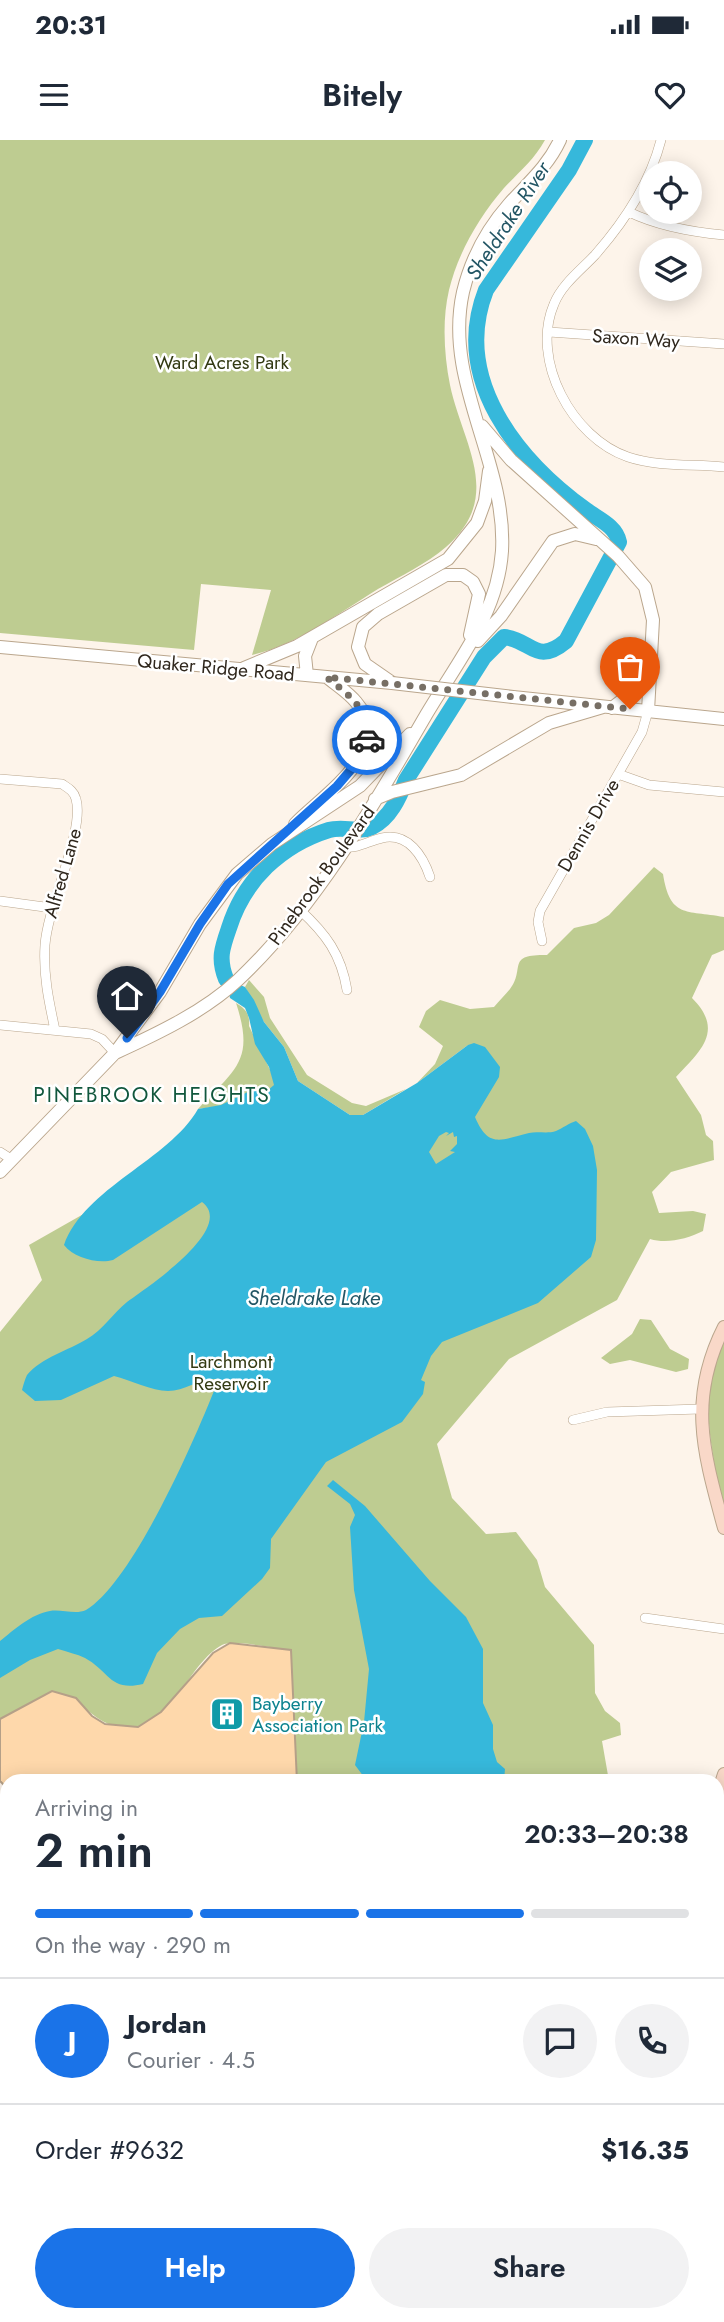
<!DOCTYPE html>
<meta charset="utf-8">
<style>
body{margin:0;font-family:Jost,sans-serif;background:#f2f2f3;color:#1f2937;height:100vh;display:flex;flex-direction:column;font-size:26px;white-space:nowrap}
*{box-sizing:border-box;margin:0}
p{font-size:23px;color:#747a83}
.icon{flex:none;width:38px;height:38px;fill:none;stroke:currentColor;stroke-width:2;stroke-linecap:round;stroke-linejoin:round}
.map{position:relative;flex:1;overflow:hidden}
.side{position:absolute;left:0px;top:1634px;width:724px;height:548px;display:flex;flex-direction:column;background:#fff;border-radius:21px 21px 0 0;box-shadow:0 4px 18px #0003}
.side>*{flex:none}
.fabs{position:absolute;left:639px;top:21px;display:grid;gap:14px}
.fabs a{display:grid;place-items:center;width:63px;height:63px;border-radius:50%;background:#fff;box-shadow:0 4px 18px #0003;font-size:35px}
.pin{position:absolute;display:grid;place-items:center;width:60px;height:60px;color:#fff;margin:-72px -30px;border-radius:50% 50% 50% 0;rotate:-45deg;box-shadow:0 0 7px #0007}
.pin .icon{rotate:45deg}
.courier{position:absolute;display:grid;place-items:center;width:70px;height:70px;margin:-35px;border:5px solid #1a73e8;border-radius:50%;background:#fff;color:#222;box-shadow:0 2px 9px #0007}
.overview em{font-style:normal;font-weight:600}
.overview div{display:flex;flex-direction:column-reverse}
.overview{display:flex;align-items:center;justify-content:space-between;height:119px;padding:0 35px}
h1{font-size:46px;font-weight:600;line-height:52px}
.bar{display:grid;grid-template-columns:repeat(4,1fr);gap:10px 7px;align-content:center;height:84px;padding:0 35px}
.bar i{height:9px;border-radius:5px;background:#e0e1e3}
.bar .active{background:#1a73e8}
.bar p{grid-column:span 4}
.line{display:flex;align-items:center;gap:18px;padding:0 35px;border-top:2px solid #e0e1e3}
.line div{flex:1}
.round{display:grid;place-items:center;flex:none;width:74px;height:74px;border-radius:37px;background:#f2f2f3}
.button{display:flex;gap:14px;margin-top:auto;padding:14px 35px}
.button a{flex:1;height:80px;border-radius:42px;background:#1a73e8;color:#fff;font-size:28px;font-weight:600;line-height:80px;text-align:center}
.button a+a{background:#f2f2f3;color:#1f2937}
.status{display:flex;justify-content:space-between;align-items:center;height:49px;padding:0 35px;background:#fff;direction:ltr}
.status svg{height:19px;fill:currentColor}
header{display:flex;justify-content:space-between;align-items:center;height:91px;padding:0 35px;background:#fff;font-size:32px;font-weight:600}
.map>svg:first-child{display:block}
</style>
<div class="status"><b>20:31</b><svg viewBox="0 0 49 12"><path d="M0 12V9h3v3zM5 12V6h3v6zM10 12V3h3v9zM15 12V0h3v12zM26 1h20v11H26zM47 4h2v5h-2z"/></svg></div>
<header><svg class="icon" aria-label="menu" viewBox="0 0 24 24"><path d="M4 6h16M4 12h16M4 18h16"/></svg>Bitely<svg class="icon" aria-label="heart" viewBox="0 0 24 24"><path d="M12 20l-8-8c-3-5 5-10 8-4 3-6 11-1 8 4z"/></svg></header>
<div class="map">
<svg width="724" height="2182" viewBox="0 0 724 2182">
<rect width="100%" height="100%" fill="#fdf4ea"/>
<!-- green -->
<path fill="#becc91" d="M0 0H545C534 20 519 32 504 48 479 77 458 113 449 150 442 180 444 215 450 245 462 303 505 356 446 407 426 424 401 436 378 449 339 473 297 505 252 515L271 450 201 444 194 510 0 493Z
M654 727 663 734C670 778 685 770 724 777V810L712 815 692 858C724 890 702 910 676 937L701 975 706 995 713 1001 714 1020 671 1032 652 1052 659 1073 693 1071 706 1074 703 1091C687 1099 667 1104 650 1099L617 1160 509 1219 437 1304 452 1358 486 1394 516 1392 537 1420 545 1447 594 1505 595 1553 605 1571 620 1583 621 1595 602 1601 609 1641H297L291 1510C276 1509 234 1499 222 1505 189 1522 170 1590 127 1588 91 1586 85 1557 52 1551L0 1579V1192L42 1140 29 1105 87 1072 221 966 198 969C236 928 255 921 236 863 246 869 250 874 249 886L274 938 343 983 427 972 468 905 417 943 435 924 443 906 419 887 426 871 440 860 470 869 494 867C499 861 505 855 510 849 526 829 505 814 547 815L574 788 596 783 609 775Z
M249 840 264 857 270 878 307 935 352 963 366 966 406 949 363 975H350L298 941 284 907 264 882 245 847Z
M640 1179 651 1180 670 1209 689 1219 688 1229 676 1232 630 1220 610 1224 601 1218 632 1194Z
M724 1198V1371C713 1317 695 1250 724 1198Z
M724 1643V2182H693L686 2175H718V1661Z
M7 2134V2175H374L377 2182H0V2138Z"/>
<!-- water -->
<path fill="#36b8db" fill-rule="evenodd" d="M226 839 245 847 254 860 264 882 284 907 298 941 350 975H363L417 943 468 905 474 903 485 907 500 927 499 937 475 977C489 1010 502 999 529 993 537 991 548 994 556 991 563 988 569 983 576 981L585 989 593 1006 597 1030 596 1100 591 1117 538 1163 442 1202 431 1216 421 1240 425 1242 423 1254 402 1282 326 1322 271 1399 270 1428 262 1439 222 1476 199 1478 180 1489 157 1513 143 1544C110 1552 109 1531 85 1518 77 1514 67 1512 58 1509L30 1520 0 1538V1501C14 1490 31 1474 50 1471 61 1469 76 1475 86 1470 133 1442 195 1299 216 1246V1239C200 1238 185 1251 168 1251 152 1251 130 1240 114 1236L61 1260 35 1261 22 1250C23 1246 25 1239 27 1235 41 1218 69 1210 87 1199 103 1190 113 1173 127 1162 145 1149 237 1088 202 1062L113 1120C98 1124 74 1118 64 1105 84 1048 169 1020 198 969L221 965 254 949 267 951 274 945 269 927 255 904 249 878 245 868 230 858ZM446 992 449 993 446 996 453 992 454 997 457 996V1004L450 1011 455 1012 436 1024 429 1012 439 996Z
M333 1340 365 1366 430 1441 466 1477 483 1509V1563L493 1585V1609L497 1622 505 1629 504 1641H367L355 1625 364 1582 369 1529 354 1450 350 1387 355 1375 350 1364 327 1346Z"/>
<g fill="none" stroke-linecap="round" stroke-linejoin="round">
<!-- river -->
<path stroke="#36b8db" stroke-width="16" d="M226 839C218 819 222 808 229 788 244 740 281 705 329 690 342 686 360 693 372 687 390 678 399 658 406 640L484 517 504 497C532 500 536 526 566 501L619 402C616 386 598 379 586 370 517 320 451 239 486 150L569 30 585 0
M718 1939 724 1944"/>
</g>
<!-- building -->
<path fill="#fed8ab" stroke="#b5a088" stroke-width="2" d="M230 1503 291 1510 297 1642H7V1648L0 1641V1579L52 1551 76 1558 92 1576 105 1584 138 1587 161 1572 213 1513Z"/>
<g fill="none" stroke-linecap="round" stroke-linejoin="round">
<!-- minor casing -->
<g stroke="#baa68d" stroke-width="10">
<path id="minor" d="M661 0C650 43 624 82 595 115 581 130 562 144 554 164 530 220 572 298 628 317 658 327 693 324 724 327
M629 72C658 86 691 92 724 95
M549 192 724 204
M618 634 649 645 724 652
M0 639 62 644C68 648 74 651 76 659 85 691 48 764 45 805 43 835 49 862 55 890
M343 707C358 709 368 701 382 698 408 692 423 716 430 737
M0 761 52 768
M300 770C326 794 341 814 347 850
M542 801 538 782 540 771 642 592 648 571
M0 885 91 894 102 899 115 913
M0 1012 11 1019
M573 1280 607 1272 700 1269
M645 1478 724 1489
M0 1756 7 1762
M0 1878 7 1874
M0 2071 7 2065
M499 2182 502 2175
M577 2182 581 2175"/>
</g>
<!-- tertiary casing -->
<g stroke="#baa68d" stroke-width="14">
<path id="tertiary" d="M482 286 511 320 618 416 645 447 653 480 648 571
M478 501 501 476 553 401 575 394 596 399
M0 507 392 543
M244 528 297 506 448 419 477 383 485 361 489 331
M307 535 305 516 312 498
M391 542 365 524 358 507 363 487 378 474 446 435H463L473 442 479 454 470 495
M513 557 724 579
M612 568 638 548 647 529
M375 659 392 652 461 635 549 583 603 567
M295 684C323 655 397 609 356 562 348 552 336 545 327 537
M115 913C157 894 205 871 238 840 315 768 374 665 426 575 457 522 498 474 502 411 507 321 443 242 463 152 471 119 487 89 509 64 528 43 548 26 560 0
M0 1032 115 913 160 852 200 784 237 734 272 704 360 646 410 594"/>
</g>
<!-- secondary casing -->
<g stroke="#baa68d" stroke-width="14">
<path id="secondary" d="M724 1187C687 1260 704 1314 724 1388
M718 1653 724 1634
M676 2175 683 2182"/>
</g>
<!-- minor -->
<use href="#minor" stroke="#fff" stroke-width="9"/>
<!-- tertiary -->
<use href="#tertiary" stroke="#fff" stroke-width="12"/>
<!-- secondary -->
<use href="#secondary" stroke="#f9d8c8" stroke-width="12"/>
<!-- tertiary-bridge casing -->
<g stroke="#baa68d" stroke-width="14" stroke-linecap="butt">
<path id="tertiary-bridge" d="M392 543 513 557"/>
</g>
<!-- tertiary-bridge -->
<use href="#tertiary-bridge" stroke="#fff" stroke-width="12"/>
</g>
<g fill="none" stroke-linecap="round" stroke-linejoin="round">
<!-- done -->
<path stroke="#776f65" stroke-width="7" stroke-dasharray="0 12.6" d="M367 600C370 569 348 554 326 537L630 569"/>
<!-- route -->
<path stroke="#1a73e8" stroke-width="9" d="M127 898 160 852 200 784 228 744 337 646 355 625 367 600"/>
</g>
<!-- icons -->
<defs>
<g id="building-square" transform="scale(1.75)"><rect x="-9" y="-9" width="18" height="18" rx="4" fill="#0f9aa8" stroke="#fff"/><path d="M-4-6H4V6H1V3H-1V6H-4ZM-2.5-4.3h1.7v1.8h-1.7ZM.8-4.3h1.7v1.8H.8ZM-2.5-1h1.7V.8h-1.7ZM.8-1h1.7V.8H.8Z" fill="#fff"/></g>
</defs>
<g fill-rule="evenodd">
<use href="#building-square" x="227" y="1574"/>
</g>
<g text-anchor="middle" stroke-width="5" stroke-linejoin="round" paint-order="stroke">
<!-- street labels -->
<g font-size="19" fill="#2f271d" stroke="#fff">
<text transform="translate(636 198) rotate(4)" y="7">Saxon Way</text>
<text transform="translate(216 527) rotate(5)" y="7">Quaker Ridge Road</text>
<text transform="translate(588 685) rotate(-60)" y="7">Dennis Drive</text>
<text transform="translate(62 733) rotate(-74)" y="7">Alfred Lane</text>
<text transform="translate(321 735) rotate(-54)" y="7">Pinebrook Boulevard</text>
</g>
<!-- park labels -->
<g font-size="19" fill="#333a13" stroke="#fff">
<text x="222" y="229">Ward Acres Park</text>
<text x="231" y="1228">Larchmont<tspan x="231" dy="22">Reservoir</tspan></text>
</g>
<!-- culture labels -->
<g font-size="19" fill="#0d838f" stroke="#fff" text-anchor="start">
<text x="252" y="1570">Bayberry<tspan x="252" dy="22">Association Park</tspan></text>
</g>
<!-- water labels -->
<g font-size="21" font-style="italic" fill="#235665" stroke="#fff">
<text transform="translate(508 81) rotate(-57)" y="7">Sheldrake River</text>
<text x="314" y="1165">Sheldrake Lake</text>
</g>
<!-- neighbourhood labels -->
<g font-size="21" letter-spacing="2" fill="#11573d" stroke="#fff">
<text x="152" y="962">PINEBROOK HEIGHTS</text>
</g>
</g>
</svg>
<div class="fabs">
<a><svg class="icon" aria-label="locate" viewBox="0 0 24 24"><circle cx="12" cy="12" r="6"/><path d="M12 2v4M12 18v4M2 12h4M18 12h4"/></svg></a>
<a><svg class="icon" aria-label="layers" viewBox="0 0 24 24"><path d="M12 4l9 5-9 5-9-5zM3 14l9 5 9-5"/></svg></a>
</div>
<div class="pin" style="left:630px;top:569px;background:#ea580c"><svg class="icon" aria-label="bag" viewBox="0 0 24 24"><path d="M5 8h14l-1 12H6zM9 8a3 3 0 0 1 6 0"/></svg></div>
<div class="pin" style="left:127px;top:898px;background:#1f2937"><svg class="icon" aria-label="home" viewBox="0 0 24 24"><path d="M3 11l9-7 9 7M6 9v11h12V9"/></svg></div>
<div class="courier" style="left:367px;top:600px"><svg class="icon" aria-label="car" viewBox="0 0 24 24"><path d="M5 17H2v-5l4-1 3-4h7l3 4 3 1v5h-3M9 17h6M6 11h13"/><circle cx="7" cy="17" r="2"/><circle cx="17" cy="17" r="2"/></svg></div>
<section class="side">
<div class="overview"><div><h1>2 min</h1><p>Arriving in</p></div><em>20:33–20:38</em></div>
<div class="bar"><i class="active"></i><i class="active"></i><i class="active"></i><i></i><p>On the way · 290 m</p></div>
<div class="line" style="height:126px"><b class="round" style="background:#1a73e8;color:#fff">J</b><div><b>Jordan</b><p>Courier · 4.5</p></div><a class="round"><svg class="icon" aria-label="chat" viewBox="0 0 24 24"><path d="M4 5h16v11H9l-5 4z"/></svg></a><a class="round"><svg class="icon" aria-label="phone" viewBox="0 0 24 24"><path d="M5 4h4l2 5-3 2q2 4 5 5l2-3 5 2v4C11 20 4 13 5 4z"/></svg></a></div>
<div class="line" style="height:91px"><div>Order #9632</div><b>$16.35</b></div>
<div class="button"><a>Help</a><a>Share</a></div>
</section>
</div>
